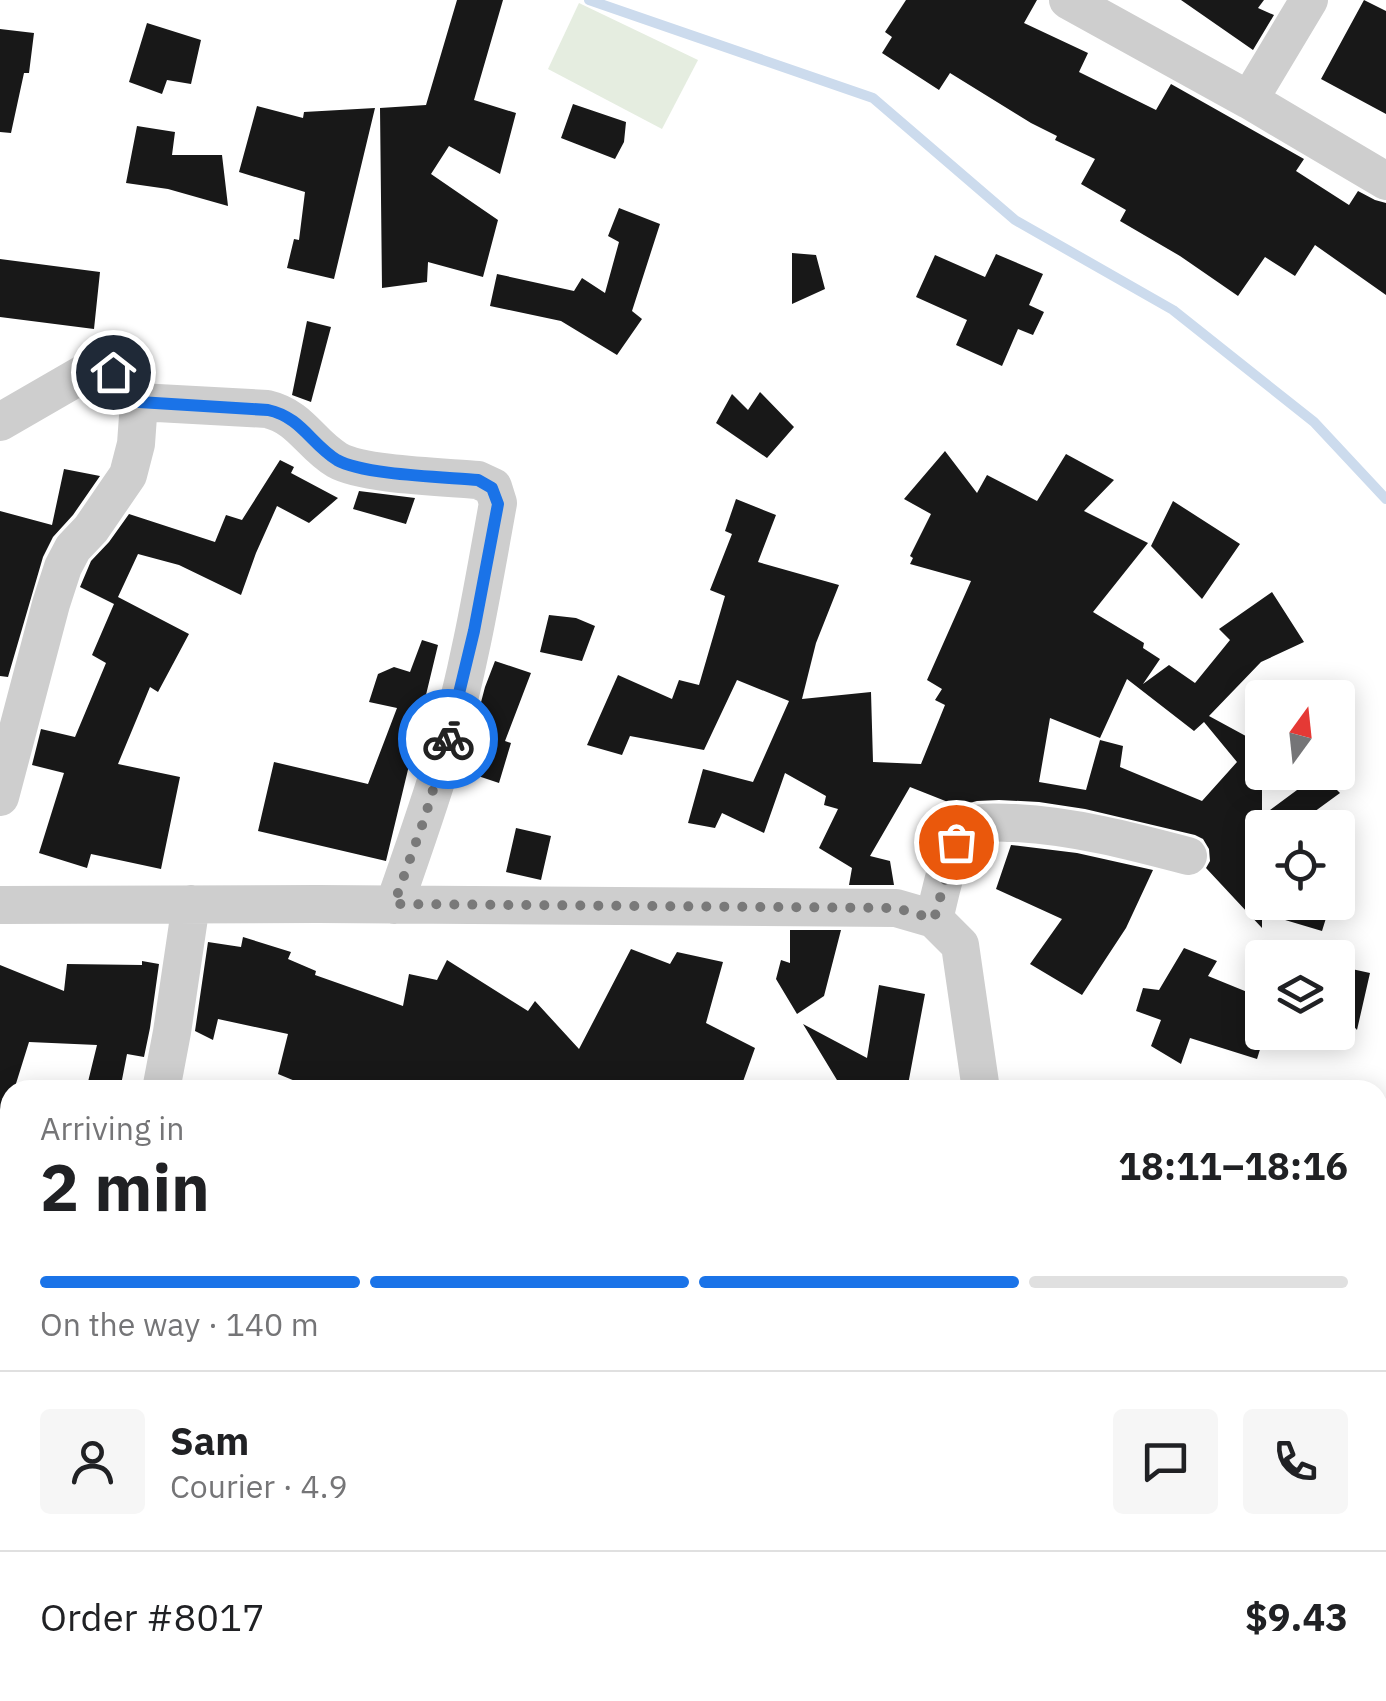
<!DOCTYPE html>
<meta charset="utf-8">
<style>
body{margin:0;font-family:"IBM Plex Sans",sans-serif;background:#f6f6f6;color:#202124;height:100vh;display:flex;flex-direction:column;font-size:38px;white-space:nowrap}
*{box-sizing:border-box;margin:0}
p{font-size:32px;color:#757577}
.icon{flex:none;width:55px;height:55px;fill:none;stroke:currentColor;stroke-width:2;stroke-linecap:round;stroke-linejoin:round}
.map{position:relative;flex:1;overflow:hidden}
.panel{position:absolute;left:0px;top:1080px;width:1388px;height:622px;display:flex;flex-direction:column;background:#fff;border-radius:30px 30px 0 0;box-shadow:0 5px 25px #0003}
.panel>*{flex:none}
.needle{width:65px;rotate:15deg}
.tools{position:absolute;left:1245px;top:680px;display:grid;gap:20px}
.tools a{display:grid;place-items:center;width:110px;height:110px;border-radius:10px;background:#fff;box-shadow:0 5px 25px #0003;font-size:50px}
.pin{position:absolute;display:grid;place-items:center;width:85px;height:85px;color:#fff;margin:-42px;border:5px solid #fff;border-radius:50%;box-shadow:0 2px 10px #0007}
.courier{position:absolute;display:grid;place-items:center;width:100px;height:100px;margin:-50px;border:8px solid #1a73e8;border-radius:50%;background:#fff;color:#222;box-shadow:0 2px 12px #0007}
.headline em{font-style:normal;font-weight:700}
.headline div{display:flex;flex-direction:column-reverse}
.headline{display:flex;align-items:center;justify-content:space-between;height:170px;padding:0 40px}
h1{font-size:65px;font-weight:700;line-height:75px}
.bar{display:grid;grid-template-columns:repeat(4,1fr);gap:15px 10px;align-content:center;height:120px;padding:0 40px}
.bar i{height:12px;border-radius:8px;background:#e0e0e0}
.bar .active{background:#1a73e8}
.bar p{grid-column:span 4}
.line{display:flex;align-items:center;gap:25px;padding:0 40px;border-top:2px solid #e0e0e0}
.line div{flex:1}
.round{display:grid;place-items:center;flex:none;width:105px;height:105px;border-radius:10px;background:#f6f6f6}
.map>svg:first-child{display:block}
</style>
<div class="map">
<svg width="1386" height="1701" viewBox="0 0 1386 1701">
<rect width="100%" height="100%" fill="#fff"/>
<!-- green -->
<path fill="#e5ede0" d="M579 3 698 60 662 129 548 69Z"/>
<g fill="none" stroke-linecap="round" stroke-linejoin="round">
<!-- stream -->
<path stroke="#ccdbed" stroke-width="10" d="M589 0 873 98 1015 220 1173 310 1314 422 1386 499"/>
</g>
<!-- building -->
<path fill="#181818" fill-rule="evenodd" d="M457 0H503L474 100 516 113 500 174 449 146 431 174 498 220 483 277 428 262 427 282 382 288 380 108 426 105Z
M906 0H1037L1024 23 1088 53 1079 72 1156 110 1171 84 1304 159 1296 171 1349 205 1358 191 1375 200 1386 203V295L1315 245 1295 276 1265 257 1238 296 1180 256 1120 221 1126 210 1081 184 1095 159 1055 140 1057 136 1031 123 950 73 939 90 882 53 892 37 885 32Z
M1181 0H1264L1258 8 1274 15 1253 50Z
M1364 0 1386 11V114L1321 79Z
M147 23 201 40 191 84 167 80 162 94 129 82Z
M0 29 34 33 29 73H24L11 133 0 132Z
M573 104 626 122 624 142 615 159 561 138Z
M257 106 303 118 304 112 375 108 334 279 287 268 294 239 299 240 305 192 239 172Z
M137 126 175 132 172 155H222L228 206 168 189 126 183Z
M619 208 660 224 632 311 642 319 617 355 561 321 490 306 497 274 574 291 582 278 605 293 619 242 608 236Z
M792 253 816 255 825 289 792 304Z
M996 254 1043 274 1029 305 1044 312 1033 335 1018 329 1002 366 956 345 967 320 916 297 935 255 985 277Z
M0 259 100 272 94 329 0 317Z
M307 321 331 327 311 402 292 395Z
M760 392 794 427 767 458 716 423 732 394 748 410Z
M945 451 977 493 987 475 1037 501 1066 454 1114 480 1084 511 1148 543 1093 612 1144 643 1143 648 1160 659 1143 684 1169 665 1195 683 1230 640 1219 629 1272 592 1304 642 1261 662 1209 716 1255 741 1262 733V816L1320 773 1340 793 1292 828H1262V902H1331L1322 931 1262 913V928L1206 868 1210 861 1209 849 1203 839 1195 835 1085 809 1039 802 999 800 977 801 958 806 910 787 870 856 890 861 894 885H849L852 868 819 848 838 809 824 805 826 796 785 773 764 833 722 813 715 828 688 823 703 769 753 782 789 701 737 680 704 750 630 736 622 755 587 745 618 675 672 699 679 680 699 685 725 596 710 590 732 534 725 531 736 499 776 515 758 562 839 585 816 643 802 699 871 692 873 762 921 764 945 705 935 700 942 689 927 680 971 581 910 564 913 558 910 556 931 514 904 499ZM1127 679 1194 731 1204 722 1237 762 1202 801 1120 767 1123 746 1100 740 1086 790 1039 782 1050 718 1100 738Z
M280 460 294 467 291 473 338 498 309 523 277 506 256 553 241 595 179 565 138 554 118 597 189 634 158 692 150 687 118 764 180 777 161 869 91 854 87 868 39 853 64 773 32 765 41 729 75 737 106 663 92 655 114 604 80 587 91 561 109 542 129 514 215 542 226 515 242 520Z
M64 469 100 476 73 515 53 537 43 557 8 677 0 676V511L52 525Z
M359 491 415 498 406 524 353 509Z
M1173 501 1240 544 1202 599 1151 546Z
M549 615 576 618 595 626 582 661 540 652Z
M422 640 438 645 386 861 258 831 274 762 368 784 397 708 369 702 378 674 394 667 410 672Z
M495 661 531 673 505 741 511 743 499 783 463 771 485 687Z
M516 828 551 836 541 880 506 872Z
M1011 845 1077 853 1153 870 1126 928 1082 995 1030 964 1062 919 996 889Z
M790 930H841L824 996 797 1014 776 979 781 960 790 963Z
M243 937 291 952 288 959 316 971 315 975 403 1006 409 974 437 980 447 960 528 1011 535 1001 579 1049 631 949 670 964 677 952 723 962 706 1023 755 1048 740 1090H317L278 1074 288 1034 218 1019 213 1040 195 1031 208 942 241 947Z
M1184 948 1217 961 1208 976 1262 998V1043L1257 1059 1190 1038 1181 1064 1151 1046 1161 1020 1136 1011 1143 988 1159 990Z
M142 961 159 964 150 1028 144 1057 127 1054 120 1090H86L97 1045 29 1042 14 1090H10V1103L6 1115 0 1114V965L64 991 67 964 142 965Z
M1338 966 1370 973 1357 1030 1338 1009Z
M879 985 925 994 907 1090H843L803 1024 867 1058Z"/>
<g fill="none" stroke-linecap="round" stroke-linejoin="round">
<!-- minor -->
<path stroke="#cecece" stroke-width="38" d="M1068 0 1249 100 1386 181
M1249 100 1309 0
M139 402 267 409C301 417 310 444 337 460 363 475 445 477 478 480L493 487 498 503C483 586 469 670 445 752 430 803 412 854 394 905
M0 422 90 370 113 372 129 384 139 402 136 444 128 475 91 529 73 548 63 567 51 604 0 797
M0 905 318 904 896 908 934 919 960 945 981 1090
M934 919C940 897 950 838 969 827 982 820 1001 823 1015 823 1074 826 1131 841 1188 856
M161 1090 172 1032 191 904
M0 1463 10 1466
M1128 1692 1129 1701
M240 1701 243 1692
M641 1701 646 1692
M1253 1701 1255 1692"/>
</g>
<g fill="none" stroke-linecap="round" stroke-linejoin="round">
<!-- done -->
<path stroke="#797979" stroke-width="10" stroke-dasharray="0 18" d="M448 739 425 817 394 904 896 908 934 919 956 842"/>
<!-- route -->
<path stroke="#1a73e8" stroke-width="12" d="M113 372 130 384 139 402 268 410C301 417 311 444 337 460 363 475 445 477 478 480L492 488 498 504 474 631 448 739"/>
</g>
</svg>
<div class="tools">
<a><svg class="needle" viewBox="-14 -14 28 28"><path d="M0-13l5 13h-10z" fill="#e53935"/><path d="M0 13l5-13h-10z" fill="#757577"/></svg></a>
<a><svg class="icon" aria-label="locate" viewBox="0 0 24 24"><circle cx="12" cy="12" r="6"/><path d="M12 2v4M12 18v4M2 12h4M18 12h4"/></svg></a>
<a><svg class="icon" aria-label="layers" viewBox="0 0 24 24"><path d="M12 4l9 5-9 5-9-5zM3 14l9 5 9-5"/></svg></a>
</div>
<div class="pin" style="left:956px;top:842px;background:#ea580c"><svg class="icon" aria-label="bag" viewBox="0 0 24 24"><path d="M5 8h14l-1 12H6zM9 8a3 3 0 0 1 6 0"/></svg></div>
<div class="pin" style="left:113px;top:372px;background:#1f2937"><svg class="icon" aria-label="home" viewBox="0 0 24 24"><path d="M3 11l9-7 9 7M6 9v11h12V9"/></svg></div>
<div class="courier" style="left:448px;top:739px"><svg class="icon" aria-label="bike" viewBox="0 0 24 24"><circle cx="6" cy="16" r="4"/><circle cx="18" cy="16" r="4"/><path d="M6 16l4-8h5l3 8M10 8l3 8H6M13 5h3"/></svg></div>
<section class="panel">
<div class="headline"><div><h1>2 min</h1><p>Arriving in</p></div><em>18:11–18:16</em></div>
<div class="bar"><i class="active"></i><i class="active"></i><i class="active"></i><i></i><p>On the way · 140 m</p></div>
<div class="line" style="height:180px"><a class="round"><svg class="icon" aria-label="person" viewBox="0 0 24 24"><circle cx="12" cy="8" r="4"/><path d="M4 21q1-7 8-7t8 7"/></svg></a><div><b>Sam</b><p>Courier · 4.9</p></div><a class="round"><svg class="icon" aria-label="chat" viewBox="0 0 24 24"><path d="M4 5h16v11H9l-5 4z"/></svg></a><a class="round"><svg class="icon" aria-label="phone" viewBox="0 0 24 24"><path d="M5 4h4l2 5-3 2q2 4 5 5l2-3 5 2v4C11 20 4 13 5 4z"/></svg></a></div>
<div class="line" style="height:130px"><div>Order #8017</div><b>$9.43</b></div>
</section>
</div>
